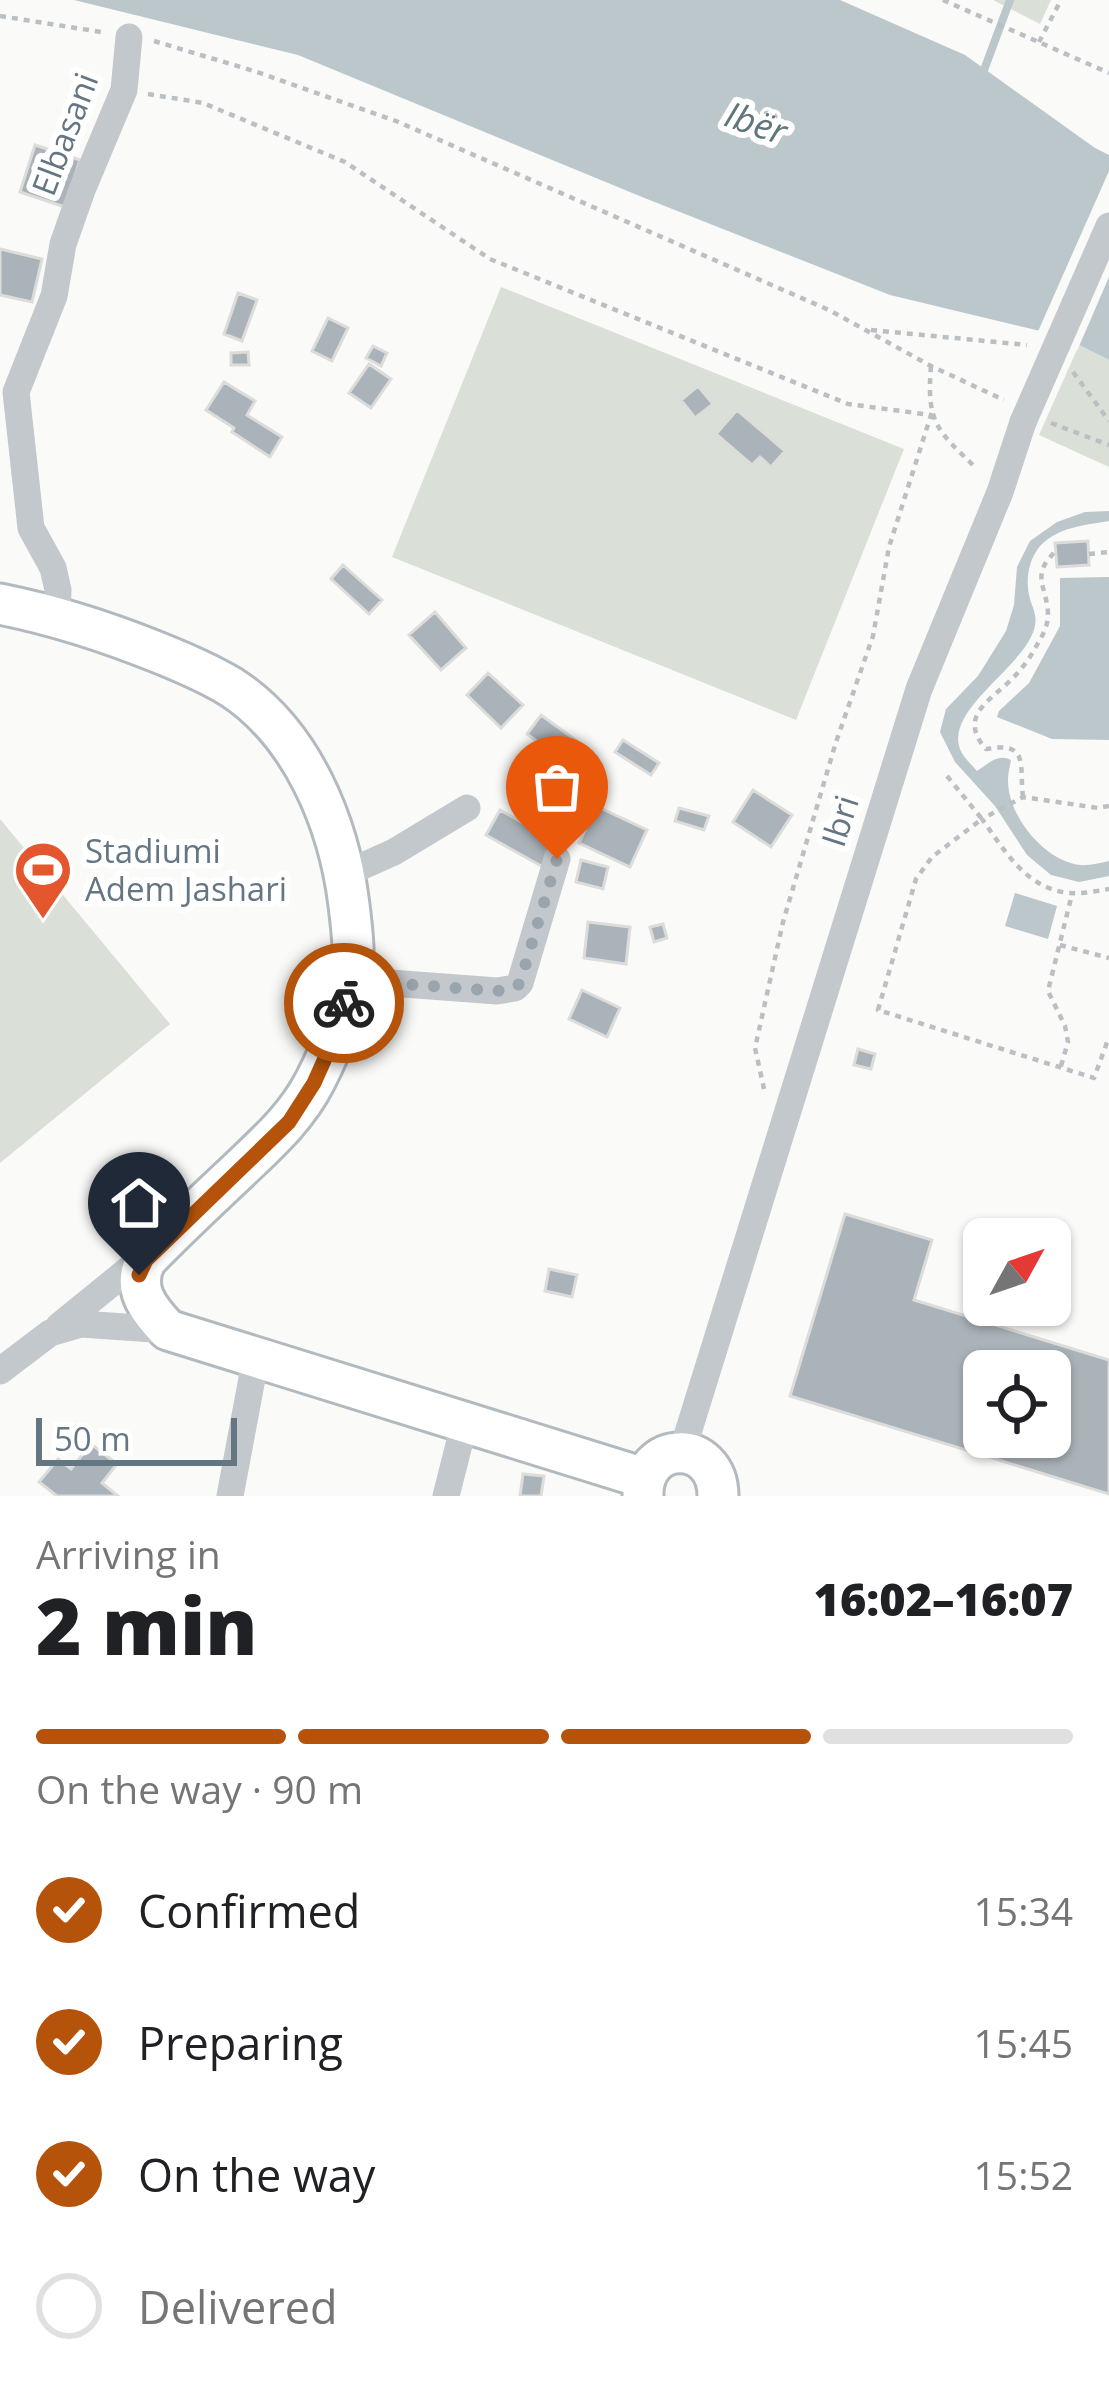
<!DOCTYPE html>
<meta charset="utf-8">
<style>
body{margin:0;font-family:"Open Sans",sans-serif;background:#f2f2f2;color:#202124;height:100vh;display:flex;flex-direction:column;font-size:45px;white-space:nowrap}
*{box-sizing:border-box;margin:0}
p{font-size:39px;color:#757577}
.icon{flex:none;width:66px;height:66px;fill:none;stroke:currentColor;stroke-width:2;stroke-linecap:round;stroke-linejoin:round}
.map{position:relative;height:1496px;overflow:hidden}
.drawer{display:flex;flex-direction:column;background:#fff;flex:1}
.drawer>*{flex:none}
.needle{width:78px;rotate:50deg}
.tools{position:absolute;left:963px;top:1218px;display:grid;gap:24px}
.tools a{display:grid;place-items:center;width:108px;height:108px;border-radius:18px;background:#fff;box-shadow:0 3px 9px #0004;font-size:60px}
.scale{position:absolute;left:36px;bottom:30px;width:201px;box-sizing:border-box;padding-left:12px;border:6px solid #657683;border-top:0;font-size:33px;line-height:42px;white-space:nowrap;color:#657683;-webkit-text-stroke:9px #fff;paint-order:stroke}
.pin{position:absolute;display:grid;place-items:center;width:102px;height:102px;color:#fff;margin:-123px -51px;border-radius:50% 50% 50% 0;rotate:-45deg;box-shadow:0 0 12px #0007}
.pin .icon{rotate:45deg}
.courier{position:absolute;display:grid;place-items:center;width:120px;height:120px;margin:-60px;border:9px solid #b45309;border-radius:50%;background:#fff;color:#222;box-shadow:0 3px 15px #0007}
.summary em{font-style:normal;font-weight:800}
.summary div{display:flex;flex-direction:column-reverse}
.summary{display:flex;align-items:center;justify-content:space-between;height:204px;padding:0 36px}
h1{font-size:78px;font-weight:800;line-height:90px}
.bar{display:grid;grid-template-columns:repeat(4,1fr);gap:18px 12px;align-content:center;height:144px;padding:0 36px}
.bar i{height:15px;border-radius:9px;background:#e0e0e0}
.bar .active{background:#b45309}
.bar p{grid-column:span 4}
ol{padding:0 36px;list-style:none}
li{display:flex;align-items:center;gap:36px;height:132px}
li p{margin-inline-start:auto}
li .icon{padding:12px;border-radius:50%;background:#b45309;color:#fff;stroke-width:4}
li:last-child{color:#757577}
li i{width:66px;height:66px;border:6px solid #e0e0e0;border-radius:50%}
.map>svg:first-child{display:block}
</style>
<div class="map">
<svg width="1109" height="1496" viewBox="0 0 1109 1496">
<rect width="100%" height="100%" fill="#fafaf8"/>
<!-- green -->
<path fill="#dadfd7" d="M993 0H1051L1040 24Z
M501 287 904 449 796 720 392 557Z
M1079 345 1109 360V467L1039 435Z
M0 819 170 1024 0 1163Z"/>
<!-- water -->
<path fill="#bbc7cb" d="M74 0H840L965 55 1095 148 1109 155V360L1061 336 890 295 642 197 298 55Z
M1109 511V521C1085 525 1058 527 1040 546 1028 561 1025 581 1030 599 1033 609 1037 615 1035 626 1026 667 945 708 960 749 963 757 972 765 977 771 988 764 998 753 1011 760 1010 766 1008 773 1008 779 1007 815 1044 861 1080 865 1089 866 1099 863 1109 861V876L1079 882 1051 875 1027 855 995 806 955 762 940 732 946 709 978 676 1006 631 1014 605 1017 567 1030 541 1057 522 1085 512Z
M1109 577V740L1052 739 997 717 999 711 1029 683 1060 626V578Z
M1015 893 1057 906 1048 939 1005 926Z"/>
<!-- pier -->
<path fill="#fafaf8" d="M1109 171V277L1077 351 1059 342 1036 336Z"/>
<g fill="none" stroke-linecap="round" stroke-linejoin="round">
<!-- stream -->
<path stroke="#bbc7cb" stroke-width="8" d="M984 70 1010 0"/>
</g>
<!-- building -->
<path fill="#aab3b9" stroke="#dcdcda" stroke-width="3" fill-rule="evenodd" d="M35 145 80 160 65 207 20 192Z
M0 249 42 259 32 302 0 295Z
M238 293 257 300 242 341 224 334Z
M328 318 348 328 332 361 312 351Z
M373 346 387 353 381 366 366 358Z
M248 352 249 365H231V353Z
M369 364 391 379 371 408 349 393Z
M224 382 255 401 247 415 282 437 270 457 232 432 234 428 206 410Z
M698 386 713 404 695 418 681 400Z
M737 410 785 451 771 467 760 457 752 465 716 434Z
M1088 541 1089 565 1057 567 1055 543Z
M343 565 382 600 369 614 331 579Z
M435 612 466 648 441 670 409 635Z
M488 673 523 705 501 728 467 695Z
M541 715 577 741 563 761 527 734Z
M623 740 659 763 651 775 615 752Z
M548 763 560 771 548 788 537 780Z
M526 787 547 807 532 823 510 803Z
M753 790 792 815 771 847 733 822Z
M596 806 647 830 630 867 579 843Z
M679 808 709 816 704 830 675 821Z
M500 810 557 842 543 867 486 835Z
M581 860 608 867 603 889 576 882Z
M588 922 630 927 626 964 584 958Z
M663 924 667 938 654 942 650 927Z
M582 990 620 1008 607 1037 569 1019Z
M858 1049 875 1054 871 1069 854 1065Z
M845 1214 932 1240 914 1300 1109 1360V1494L790 1396ZM984 1371H1050V1437H984Z
M549 1269 577 1275 572 1297 545 1291Z
M91 1444 117 1464 102 1483 118 1496H57L39 1482 58 1459 71 1469Z
M523 1474 544 1476 541 1496H520Z"/>
<g fill="none" stroke-linecap="round" stroke-linejoin="round">
<!-- secondary casing -->
<g stroke="#b3babf" stroke-width="45">
<path id="secondary" d="M0 604C55 615 105 631 157 652 182 662 208 673 231 687 303 734 339 824 349 905 351 923 354 942 353 960 349 1001 334 1045 315 1081 296 1118 267 1143 238 1171 207 1200 176 1229 146 1260 131 1288 148 1309 168 1330L644 1478
M643 1496C641 1439 718 1438 718 1496"/>
</g>
<!-- path -->
<path stroke="#bbbfc2" stroke-width="4.5" stroke-dasharray="6 6" stroke-linecap="butt" d="M943 0 1109 73
M0 16 101 32
M154 41 254 71 396 121 829 310 931 366 1004 400
M1039 42 1061 0
M148 94 203 103 345 162 490 259 848 404 931 415 889 547 873 636 836 742 783 922 755 1048 764 1089
M871 330 1027 345
M931 366C926 424 938 431 977 469
M1073 372 1109 421
M1051 423 1109 445
M1089 554 1109 552
M947 776 982 819 932 857 916 879 878 1010 1094 1078 1109 1037
M1023 797C1019 765 1030 741 986 749 958 717 988 702 1011 680 1020 671 1028 661 1034 650 1041 638 1048 628 1048 614 1047 586 1030 576 1055 552
M1109 806 1098 808 1023 797 982 819C1005 851 1026 889 1070 893 1082 894 1097 891 1109 889
M1060 945 1109 958
M1061 1066 1068 1042 1065 1026 1048 991 1072 894"/>
<!-- street -->
<path stroke="#c3c8cc" stroke-width="27" d="M57 615 58 590 53 568 31 528 16 392 54 296 63 244 82 190 124 90 129 37
M345 874 394 852 467 808
M350 980 497 991 515 988 520 983 557 859
M59 1326 150 1252
M0 1371 50 1333 81 1324 168 1330
M682 1452 919 689 1000 492 1023 422
M230 1496 256 1357
M446 1496 465 1421"/>
<!-- secondary -->
<use href="#secondary" stroke="#fff" stroke-width="39"/>
<!-- street-bridge -->
<path stroke="#c3c8cc" stroke-width="27" d="M1023 422 1109 226"/>
</g>
<g fill="none" stroke-linecap="round" stroke-linejoin="round">
<!-- done -->
<path stroke="#99a4ac" stroke-width="12" stroke-dasharray="0 21.6" d="M344 1003 350 980 497 991 515 988 520 983 557 859"/>
<!-- route -->
<path stroke="#b45309" stroke-width="15" d="M139 1275 146 1260 289 1122 314 1083 335 1036 344 1003"/>
</g>
<!-- icons -->
<defs>
<g id="stadium-pin" transform="scale(3)"><path d="M0 17L-7.5 6A9.5 9.5 0 1 1 7.5 6Z" fill="#e4572e" stroke="#fff"/><path d="M0-5a6.5 5 0 1 0 0 10a6.5 5 0 1 0 0-10ZM-3.5-1.8h7v3.6h-7Z" fill="#fff"/></g>
</defs>
<g fill-rule="evenodd">
<use href="#stadium-pin" x="43" y="870"/>
</g>
<g text-anchor="middle" stroke-width="12" stroke-linejoin="round" paint-order="stroke">
<!-- street labels -->
<g font-size="33" fill="#657683" stroke="#fff">
<text transform="translate(65 134) rotate(-69)" y="12">Elbasani</text>
<text transform="translate(840 821) rotate(-72)" y="12">Ibri</text>
</g>
<!-- poi labels -->
<g font-size="33" fill="#657683" stroke="#fff" text-anchor="start">
<text x="85" y="863">Stadiumi<tspan x="85" dy="38">Adem Jashari</tspan></text>
</g>
<!-- water labels -->
<g font-size="36" font-style="italic" fill="#60757c" stroke="#fff">
<text transform="translate(756 123) rotate(19)" y="13">Ibër</text>
</g>
</g>
</svg>
<div class="tools">
<a><svg class="needle" viewBox="-14 -14 28 28"><path d="M0-13l5 13h-10z" fill="#e53935"/><path d="M0 13l5-13h-10z" fill="#757577"/></svg></a>
<a><svg class="icon" aria-label="locate" viewBox="0 0 24 24"><circle cx="12" cy="12" r="6"/><path d="M12 2v4M12 18v4M2 12h4M18 12h4"/></svg></a>
</div>
<div class="scale">50 m</div>
<div class="pin" style="left:557px;top:859px;background:#ea580c"><svg class="icon" aria-label="bag" viewBox="0 0 24 24"><path d="M5 8h14l-1 12H6zM9 8a3 3 0 0 1 6 0"/></svg></div>
<div class="pin" style="left:139px;top:1275px;background:#1f2937"><svg class="icon" aria-label="home" viewBox="0 0 24 24"><path d="M3 11l9-7 9 7M6 9v11h12V9"/></svg></div>
<div class="courier" style="left:344px;top:1003px"><svg class="icon" aria-label="bike" viewBox="0 0 24 24"><circle cx="6" cy="16" r="4"/><circle cx="18" cy="16" r="4"/><path d="M6 16l4-8h5l3 8M10 8l3 8H6M13 5h3"/></svg></div>
</div>
<section class="drawer">
<div class="summary"><div><h1>2 min</h1><p>Arriving in</p></div><em>16:02–16:07</em></div>
<div class="bar"><i class="active"></i><i class="active"></i><i class="active"></i><i></i><p>On the way · 90 m</p></div>
<ol>
<li><svg class="icon" aria-label="check" viewBox="0 0 24 24"><path d="M5 12l5 5 9-10"/></svg>Confirmed<p>15:34</p></li>
<li><svg class="icon" aria-label="check" viewBox="0 0 24 24"><path d="M5 12l5 5 9-10"/></svg>Preparing<p>15:45</p></li>
<li><svg class="icon" aria-label="check" viewBox="0 0 24 24"><path d="M5 12l5 5 9-10"/></svg>On the way<p>15:52</p></li>
<li><i></i>Delivered</li>
</ol>
</section>
